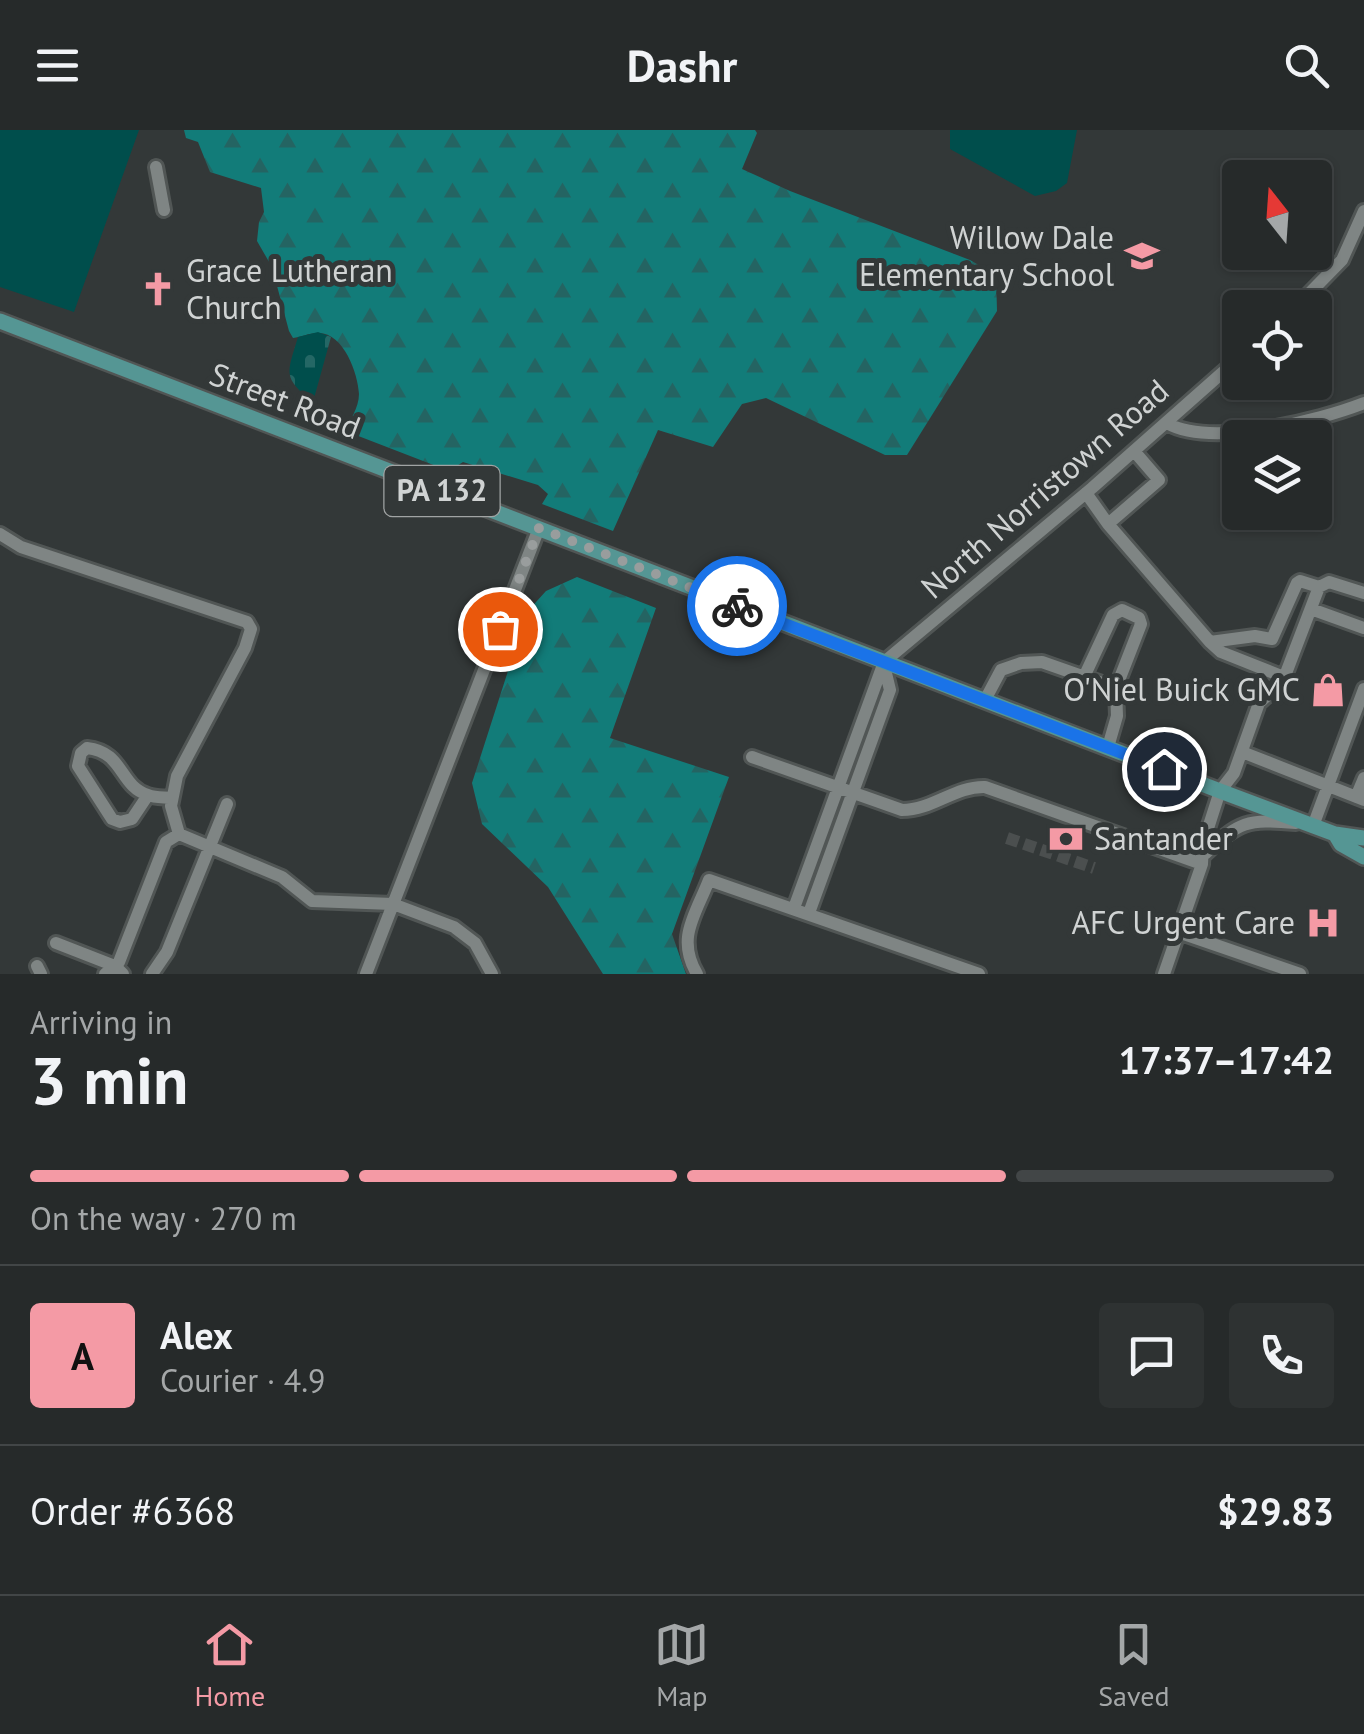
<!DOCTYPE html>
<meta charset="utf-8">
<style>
body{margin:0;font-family:"PT Sans",sans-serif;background:#2e3232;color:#f1f3f6;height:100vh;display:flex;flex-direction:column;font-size:38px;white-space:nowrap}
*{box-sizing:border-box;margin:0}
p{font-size:32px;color:#a4a7a8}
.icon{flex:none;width:55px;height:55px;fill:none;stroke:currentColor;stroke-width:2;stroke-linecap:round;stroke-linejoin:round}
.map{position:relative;height:844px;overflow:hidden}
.side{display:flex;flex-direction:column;background:#262a2a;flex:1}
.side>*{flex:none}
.needle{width:65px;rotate:343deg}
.controls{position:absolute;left:1222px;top:30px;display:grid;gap:20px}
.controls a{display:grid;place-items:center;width:110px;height:110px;border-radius:10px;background:#262a2a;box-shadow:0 2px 8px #0004,0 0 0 2px #424647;font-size:50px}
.pin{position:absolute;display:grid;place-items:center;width:85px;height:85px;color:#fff;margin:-42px;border:5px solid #fff;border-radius:50%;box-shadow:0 2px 10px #0007}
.courier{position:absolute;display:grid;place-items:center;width:100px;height:100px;margin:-50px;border:8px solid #1a73e8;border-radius:50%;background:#fff;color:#222;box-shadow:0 2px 12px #0007}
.overview em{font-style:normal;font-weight:700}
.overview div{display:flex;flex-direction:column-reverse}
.overview{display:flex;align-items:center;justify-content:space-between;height:170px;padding:0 30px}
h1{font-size:65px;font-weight:700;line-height:75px}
.bar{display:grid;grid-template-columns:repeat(4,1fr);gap:15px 10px;align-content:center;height:120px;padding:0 30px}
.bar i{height:12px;border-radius:8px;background:#424647}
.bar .selected{background:#f49aa5}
.bar p{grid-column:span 4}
.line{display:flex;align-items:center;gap:25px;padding:0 30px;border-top:2px solid #424647}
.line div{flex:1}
.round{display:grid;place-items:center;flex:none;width:105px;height:105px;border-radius:10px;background:#2e3232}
header{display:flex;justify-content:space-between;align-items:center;height:130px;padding:0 30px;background:#262a2a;font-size:45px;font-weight:700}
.dock{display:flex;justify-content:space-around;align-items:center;height:140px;border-top:2px solid #424647;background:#262a2a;font-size:28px;color:#a4a7a8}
.dock a{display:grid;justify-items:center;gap:5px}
.dock .selected{color:#f49aa5}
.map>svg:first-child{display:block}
</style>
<header><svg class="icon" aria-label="menu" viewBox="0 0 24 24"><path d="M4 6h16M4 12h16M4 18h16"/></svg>Dashr<svg class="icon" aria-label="search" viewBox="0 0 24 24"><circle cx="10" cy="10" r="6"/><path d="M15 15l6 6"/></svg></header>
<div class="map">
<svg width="1364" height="844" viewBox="0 0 1364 844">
<defs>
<pattern id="forest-firs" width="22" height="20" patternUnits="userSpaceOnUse" patternTransform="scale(2.5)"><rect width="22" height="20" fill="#127c79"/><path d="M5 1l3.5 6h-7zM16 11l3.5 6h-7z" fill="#246462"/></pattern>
<pattern id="cemetery-stones" width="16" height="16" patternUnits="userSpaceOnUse" patternTransform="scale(2.5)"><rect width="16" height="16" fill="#004e4c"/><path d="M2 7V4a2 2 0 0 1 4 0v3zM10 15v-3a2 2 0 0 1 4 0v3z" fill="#246765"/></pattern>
</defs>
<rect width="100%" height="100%" fill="#333838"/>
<!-- green -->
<path fill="#004e4c" d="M0 0H139L74 182 0 157Z
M950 0H1077L1067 53 1056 61 1035 66 950 19Z"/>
<!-- forest -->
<path fill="url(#forest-firs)" d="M184 0H755L757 3 742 39 790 61 970 130 996 145 997 181 907 325H885L766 268 742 274 713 317 658 300 613 401 542 374 548 364 538 355 463 332 449 341 348 302C349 288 359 279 359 264 358 243 343 201 317 203 309 203 301 207 293 208L289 201 272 137 257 111 259 92 264 82 261 58 210 42 198 12 186 8Z
M577 447 656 478 610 608 729 647 672 804 686 844H603L548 757 482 694 472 653 527 482 546 461Z"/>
<!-- cemetery -->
<path fill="url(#cemetery-stones)" d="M318 202 331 207 313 272C282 247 287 244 298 207Z"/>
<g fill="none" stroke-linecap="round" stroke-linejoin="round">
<!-- minor-tunnel -->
<path stroke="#4b4f4f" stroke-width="12" stroke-dasharray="12 6" stroke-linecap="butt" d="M1007 708 1094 738"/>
<!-- minor casing -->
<g stroke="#515655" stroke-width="18">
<path id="minor" d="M156 37 164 80
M1295 178 1342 130 1364 81
M1167 293C1210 318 1318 291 1364 273
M1086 363 1108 394 1210 512 1221 522 1284 547
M1108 394 1159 350 1134 321
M0 404 21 417 247 492 251 499 245 518 177 646 171 676 179 704 282 747 312 771 393 774 454 797 475 813 492 844
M1311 479 1364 498
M1210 512 1255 506 1272 509 1297 453 1300 451 1319 457
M1084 547 1113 485 1122 480 1139 488 1141 494 1116 558
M985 570 1001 540 1021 533 1042 532 1116 558 1117 586 1108 617
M1242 622 1364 670
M752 627 902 680C933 680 955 656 985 657L1202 734 1164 844
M148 665 132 689 120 692 112 689 78 636 81 623 87 618C124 622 119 656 148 665 155 668 165 667 172 668
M1356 667 1364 648
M1313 696 1364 559
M1205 724C1240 691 1246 689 1296 693
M1202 734 1203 714 1220 661 1234 643 1259 573 1283 551 1319 457 1329 452 1364 463
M794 778 884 532 1092 358 1240 227
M809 783 890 560 884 535
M1178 802 1300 844
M56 813 115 836 123 844
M37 836 41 844
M105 844 119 832 166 712 179 704
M152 844 167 822 227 674
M366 844 539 398
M697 844C676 808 695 786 709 750L979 844"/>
</g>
<!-- major casing -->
<g stroke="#515655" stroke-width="20">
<path id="major" d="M0 191 1220 661 1335 704 1364 708
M1335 704 1341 714 1364 727"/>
</g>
<!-- minor -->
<use href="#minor" stroke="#7f8584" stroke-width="12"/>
<!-- major -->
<use href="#major" stroke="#559694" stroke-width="15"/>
</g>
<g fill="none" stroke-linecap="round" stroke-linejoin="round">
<!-- done -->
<path stroke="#999d9d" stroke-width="10" stroke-dasharray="0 18" d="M500 499 539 398 737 476"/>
<!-- route -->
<path stroke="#1a73e8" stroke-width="12" d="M737 476 1164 639"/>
</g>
<!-- icons -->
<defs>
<g id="school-bare" transform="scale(2.7)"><path d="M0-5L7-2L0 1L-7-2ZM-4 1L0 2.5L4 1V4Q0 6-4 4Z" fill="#f49aa5" stroke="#333838" stroke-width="2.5" paint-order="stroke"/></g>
<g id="church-bare" transform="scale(2.7)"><path d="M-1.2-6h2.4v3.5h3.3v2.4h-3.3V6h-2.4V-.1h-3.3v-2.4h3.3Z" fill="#f49aa5" stroke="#333838" stroke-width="2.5" paint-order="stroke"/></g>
<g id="shop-bare" transform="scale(2.7)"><path d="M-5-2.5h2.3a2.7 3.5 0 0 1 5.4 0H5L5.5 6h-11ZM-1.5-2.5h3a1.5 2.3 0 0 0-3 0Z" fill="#f49aa5" stroke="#333838" stroke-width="2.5" paint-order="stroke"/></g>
<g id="bank-bare" transform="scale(2.7)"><path d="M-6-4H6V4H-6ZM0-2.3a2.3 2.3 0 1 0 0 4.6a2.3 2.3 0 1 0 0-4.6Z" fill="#f49aa5" stroke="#333838" stroke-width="2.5" paint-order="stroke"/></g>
<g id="hospital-bare" transform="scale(2.7)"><path d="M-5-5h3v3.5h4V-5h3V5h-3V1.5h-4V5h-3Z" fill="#f49aa5" stroke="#333838" stroke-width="2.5" paint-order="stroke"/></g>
</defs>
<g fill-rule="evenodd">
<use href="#school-bare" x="1142" y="126"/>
<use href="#church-bare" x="158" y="159"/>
<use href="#shop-bare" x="1328" y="560"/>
<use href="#bank-bare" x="1066" y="709"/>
<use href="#hospital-bare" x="1323" y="793"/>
</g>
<g text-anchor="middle" stroke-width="10" stroke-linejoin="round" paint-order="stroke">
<!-- shield labels -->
<rect fill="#333838" stroke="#a1a4a4" stroke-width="2.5" x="384.5" y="336" width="115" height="50" rx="8"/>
<g font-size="30" font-weight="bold" fill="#d0d3d3">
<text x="442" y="371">PA 132</text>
</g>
<!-- poi labels -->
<g font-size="32" fill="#d0d3d3" stroke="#333838" text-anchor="end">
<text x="1114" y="119">Willow Dale<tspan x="1114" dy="37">Elementary School</tspan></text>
<text x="186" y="152" text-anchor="start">Grace Lutheran<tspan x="186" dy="37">Church</tspan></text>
<text x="1300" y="571">O'Niel Buick GMC</text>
<text x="1094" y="720" text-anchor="start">Santander</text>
<text x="1295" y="804">AFC Urgent Care</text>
</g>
<!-- street labels -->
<g font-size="32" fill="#d0d3d3" stroke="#333838">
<text transform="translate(285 271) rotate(21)" y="11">Street Road</text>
<text transform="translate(1045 359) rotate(-41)" y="11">North Norristown Road</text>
</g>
</g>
</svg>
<div class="controls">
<a><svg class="needle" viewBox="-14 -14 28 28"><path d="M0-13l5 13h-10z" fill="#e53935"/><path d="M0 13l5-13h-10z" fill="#a4a7a8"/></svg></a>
<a><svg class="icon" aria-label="locate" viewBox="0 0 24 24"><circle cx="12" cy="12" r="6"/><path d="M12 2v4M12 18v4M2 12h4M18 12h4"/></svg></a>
<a><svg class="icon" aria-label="layers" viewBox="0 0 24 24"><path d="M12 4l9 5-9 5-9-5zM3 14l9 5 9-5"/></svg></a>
</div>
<div class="pin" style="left:500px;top:499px;background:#ea580c"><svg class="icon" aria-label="bag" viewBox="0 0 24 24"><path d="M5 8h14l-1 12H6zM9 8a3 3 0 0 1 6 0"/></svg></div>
<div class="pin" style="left:1164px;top:639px;background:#1f2937"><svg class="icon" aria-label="home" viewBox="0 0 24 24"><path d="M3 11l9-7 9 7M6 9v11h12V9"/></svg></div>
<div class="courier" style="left:737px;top:476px"><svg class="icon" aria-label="bike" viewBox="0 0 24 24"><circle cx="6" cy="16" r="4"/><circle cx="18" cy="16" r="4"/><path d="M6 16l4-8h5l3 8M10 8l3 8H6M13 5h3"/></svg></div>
</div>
<section class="side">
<div class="overview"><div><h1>3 min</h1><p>Arriving in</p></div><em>17:37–17:42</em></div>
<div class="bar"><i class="selected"></i><i class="selected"></i><i class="selected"></i><i></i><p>On the way · 270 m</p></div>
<div class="line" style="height:180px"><b class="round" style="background:#f49aa5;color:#111">A</b><div><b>Alex</b><p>Courier · 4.9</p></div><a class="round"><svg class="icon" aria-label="chat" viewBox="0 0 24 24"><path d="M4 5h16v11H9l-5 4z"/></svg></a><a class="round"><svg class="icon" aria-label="phone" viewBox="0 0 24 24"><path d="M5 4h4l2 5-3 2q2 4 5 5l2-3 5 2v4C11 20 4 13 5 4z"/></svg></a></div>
<div class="line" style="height:130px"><div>Order #6368</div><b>$29.83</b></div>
</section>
<nav class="dock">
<a class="selected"><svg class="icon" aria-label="home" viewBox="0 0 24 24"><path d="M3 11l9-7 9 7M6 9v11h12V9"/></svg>Home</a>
<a><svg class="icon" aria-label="map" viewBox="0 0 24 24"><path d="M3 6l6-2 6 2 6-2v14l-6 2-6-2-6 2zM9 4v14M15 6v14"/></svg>Map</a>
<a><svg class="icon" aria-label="saved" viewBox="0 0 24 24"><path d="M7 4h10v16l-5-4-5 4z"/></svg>Saved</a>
</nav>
